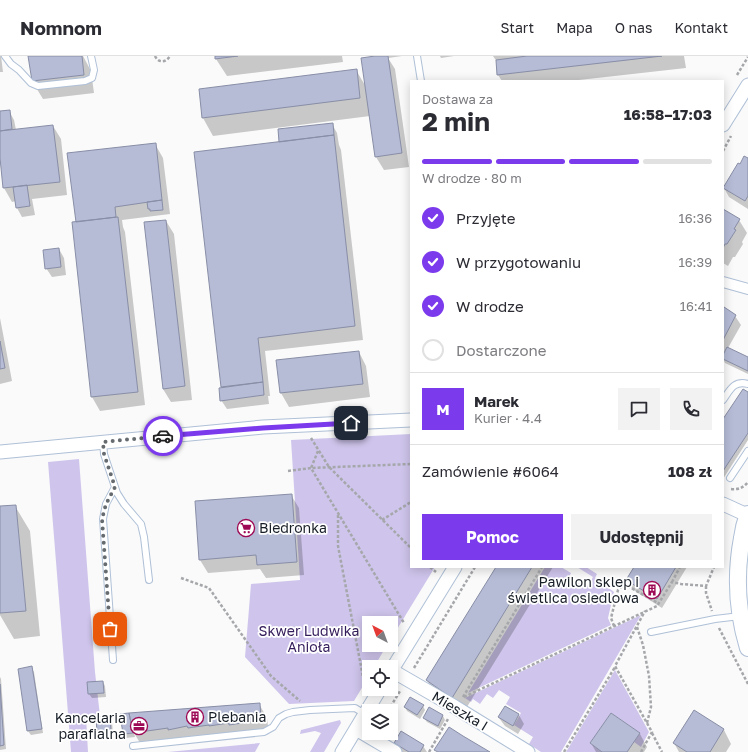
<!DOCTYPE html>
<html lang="pl">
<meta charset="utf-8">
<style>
body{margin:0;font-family:"Golos Text",sans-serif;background:#f2f2f3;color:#2b2b33;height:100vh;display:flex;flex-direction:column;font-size:15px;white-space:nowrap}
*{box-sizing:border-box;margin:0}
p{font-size:13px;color:#7c7c81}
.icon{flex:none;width:22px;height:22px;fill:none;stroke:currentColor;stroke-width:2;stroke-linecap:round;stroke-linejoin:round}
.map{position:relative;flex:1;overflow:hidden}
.drawer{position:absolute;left:410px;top:24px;width:314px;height:488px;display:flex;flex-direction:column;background:#fff;border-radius:0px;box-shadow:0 2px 10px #0003}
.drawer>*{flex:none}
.needle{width:26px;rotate:319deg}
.tools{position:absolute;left:362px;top:560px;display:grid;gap:8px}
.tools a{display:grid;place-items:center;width:36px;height:36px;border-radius:0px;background:#fff;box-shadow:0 2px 10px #0003;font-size:20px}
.pin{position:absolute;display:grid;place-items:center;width:34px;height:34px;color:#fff;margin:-17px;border-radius:8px;box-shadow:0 2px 6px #0006}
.courier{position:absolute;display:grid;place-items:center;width:40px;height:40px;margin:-20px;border:3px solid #7c3aed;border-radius:50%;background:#fff;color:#222;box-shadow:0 1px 5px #0007}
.summary em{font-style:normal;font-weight:700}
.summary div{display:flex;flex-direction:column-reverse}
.summary{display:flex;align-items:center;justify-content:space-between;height:68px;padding:0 12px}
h1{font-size:26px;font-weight:700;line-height:30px}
.bar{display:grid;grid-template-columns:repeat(4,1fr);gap:6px 4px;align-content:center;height:48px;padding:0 12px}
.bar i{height:5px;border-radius:3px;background:#e1e1e2}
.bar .selected{background:#7c3aed}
.bar p{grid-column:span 4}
.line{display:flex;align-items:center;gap:10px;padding:0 12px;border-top:1px solid #e1e1e2}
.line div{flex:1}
.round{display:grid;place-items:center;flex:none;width:42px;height:42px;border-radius:0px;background:#f2f2f3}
ol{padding:0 12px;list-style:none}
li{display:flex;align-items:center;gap:12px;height:44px}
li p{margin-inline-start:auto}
li .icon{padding:4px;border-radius:50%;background:#7c3aed;color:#fff;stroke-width:4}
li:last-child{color:#7c7c81}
li i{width:22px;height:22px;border:2px solid #e1e1e2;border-radius:50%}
.primary-button{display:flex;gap:8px;margin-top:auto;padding:8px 12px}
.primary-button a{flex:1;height:46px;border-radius:0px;background:#7c3aed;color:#fff;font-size:16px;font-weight:700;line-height:46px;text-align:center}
.primary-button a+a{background:#f2f2f3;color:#2b2b33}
header{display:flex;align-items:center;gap:24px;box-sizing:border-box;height:56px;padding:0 20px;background:#fff;border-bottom:1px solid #e1e1e2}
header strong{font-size:19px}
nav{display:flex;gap:22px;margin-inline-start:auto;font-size:14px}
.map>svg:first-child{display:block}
</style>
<header>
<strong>Nomnom</strong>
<nav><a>Start</a><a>Mapa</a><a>O nas</a><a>Kontakt</a></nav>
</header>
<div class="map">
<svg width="748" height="696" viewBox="0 0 748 696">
<rect width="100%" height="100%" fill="#fafafa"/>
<!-- green -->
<path fill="#cfc5ec" d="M411 378V511H435L391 583V567H369V589H387L374 611H369V620L354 645 289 648 245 601 251 528 300 524 291 384Z
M79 403 95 616 100 660 86 661 88 696H71L61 568 48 406Z
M545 511H561L571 517 569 521 586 532 593 521 577 511H586L597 518 595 522 614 536 608 562 611 569 468 637Z
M641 559 561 696H541L529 688 533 681 514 669 521 657 506 648 510 641 499 634 493 642 487 638 480 648 473 643 471 646 465 642Z
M615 614 649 676 642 689 641 691 634 686 640 677 611 657 590 687 602 696H566Z
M340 664 341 667 324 696H310L321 677 315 675 300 678 301 674Z
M260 687 255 696H168Z"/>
<!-- shadow -->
<path fill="#0003" d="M0 0H1L3 16H0Z
M29 0H83L91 15 94 37 43 43 32 25Z
M216 0H342L343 6 227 20 216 3Z
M380 0H402L388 2 395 13 409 111 384 114 376 101 370 60 213 80 203 62 356 14 366 31Z
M440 0H454L441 2Z
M493 0H684L686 12 570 25H502L498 19 497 6Z
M9 55 14 64 16 74 53 70 61 83 67 139 32 143 35 159 22 161 17 152 16 145 12 146 4 132 0 93V56Z
M332 68 337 77 339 89 341 94 363 284 265 295 270 340H268L269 348 227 353 221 344 223 332 195 97 281 87Z
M155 88 163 102 170 158 122 164 123 171 125 176 145 349 100 355 92 341 73 167H77Z
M748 104V153L729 141 724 132 740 109Z
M723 154 739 164 747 177 742 186 743 188 735 201H733L728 210 723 207Z
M166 165 174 178 192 344 171 346 163 333Z
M59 193 64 202 66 219 52 221 46 212Z
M723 255 735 260 741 269 728 292 748 302V318L725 307 723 303Z
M0 262 12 325 0 328Z
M359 296 366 310 370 341 289 351 281 337 278 305Z
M748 337V384L723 423V365Z
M291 439 299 452 304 519 266 522 260 513 208 517 200 504Z
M15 450 30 475 40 580 14 583 0 559V451Z
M497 511H553L462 659 437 642 427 624Z
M635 511H687L662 552 632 533 627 524Z
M31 612 34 616 43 677 31 679 28 675Z
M0 621 1 623 6 693 0 694Z
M103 626 105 630 106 641 92 642 89 638 88 627Z
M259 648 267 662 269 678 238 682 237 680 142 690 134 677 135 681 126 682 124 678Z
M423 650 425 654 420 663 407 655 405 651Z
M506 651 519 659 524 668 518 678 505 670 499 662Z
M429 653 443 660 445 664 440 673 427 666 424 662Z
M694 656 724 674 731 688 726 696H679L674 687Z
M109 660 112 665 113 679 101 680 98 676Z
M640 678 647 691 644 696H596L591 687Z
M395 687 423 690 427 696H400Z"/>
<!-- building -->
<path fill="#b6bcd6" stroke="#888ea6" d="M28 0H82L84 19 32 25Z
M215 0H238L215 3Z
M375 0H388L402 97 375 101 361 2Z
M527 0H662L497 19 496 4Z
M357 13 360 42 202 62 199 33Z
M10 54 12 73 0 75V55Z
M333 67 334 79 279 86 278 73Z
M53 69 60 126 3 132 0 102V75Z
M334 79 355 270 258 282 263 326 221 331 194 96Z
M156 87 162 144 115 151 116 161 76 166 67 97Z
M744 100 748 102V140L745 145 723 132 738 107 740 108Z
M27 129 30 150 16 152 13 131Z
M162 144 163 154 150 155V153H148L147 146Z
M723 153 740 163 734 173 736 174 727 188H725L723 192Z
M118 161 138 336 91 341 72 166Z
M166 164 185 330 163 333 144 166Z
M59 192 61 211 45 213 43 194Z
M724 251 736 259 723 284V253Z
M0 285 5 312 0 313Z
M727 291 748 301V315L723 303V299Z
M359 295 363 328 280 337 276 304Z
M263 326 264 339 220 345 219 332Z
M743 333 748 336V377L723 415V363Z
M292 438 297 506 257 509 256 499 199 504 195 445Z
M16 449 26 555 0 557V450Z
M496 511H532L452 642 426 624Z
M634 511H676L657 543 626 524Z
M32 610 42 673 27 675 18 613Z
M103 625 104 637 88 638 87 626Z
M0 628 4 689 0 690Z
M410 641 424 649 417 659 404 651Z
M260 647 261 664 229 669V667L209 670V669L188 672 187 670 168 674V672L133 677 129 657Z
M505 650 519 658 513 670 498 661Z
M429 651 443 659 438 670 423 662Z
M694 654 724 673 710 696H687L673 687Z
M129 657 133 677 123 678 120 658Z
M611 657 640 677 627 696H602L590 687Z
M110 659 111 675 97 677 96 661Z
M449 671 463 680 490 696H438L434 694Z
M401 675 424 689 420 696H409L394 687Z"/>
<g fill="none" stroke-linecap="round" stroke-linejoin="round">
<!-- service casing -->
<g stroke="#afc0d7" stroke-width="8">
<path id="service" d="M5 0 11 8 19 14 31 27 38 30 85 25 92 22 94 14 91 0
M417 0 421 25
M723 344C730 334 734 324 748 328
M103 386 104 398 117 437 124 448 141 468 144 481 149 524
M730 422 748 395
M651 576 715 563 740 560
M113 604 103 463 106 448 115 431
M133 690 264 676 273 671 279 662 286 658 293 656 310 654 355 652 365 658"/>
</g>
<!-- pedestrian casing -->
<g stroke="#afc0d7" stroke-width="12">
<path id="pedestrian" d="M723 226 748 233"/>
</g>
<!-- minor casing -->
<g stroke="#afc0d7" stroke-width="15">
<path id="minor" d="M723 69 748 29
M0 396 263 371 411 364
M723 448 747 459
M391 614 455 651 528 696
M391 615 455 511
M356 673 395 696
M342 696 380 633"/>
</g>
<!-- tertiary casing -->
<g stroke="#afc0d7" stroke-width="18">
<path id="tertiary" d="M748 458C745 466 743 474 742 482 735 519 737 556 748 592"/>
</g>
<!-- path -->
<path stroke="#a5a7aa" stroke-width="2.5" stroke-dasharray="3 2" stroke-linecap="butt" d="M155 0C158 7 166 7 170 0
M737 19 748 1
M723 95 731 80
M311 382 329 411 411 492
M318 395 311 412 411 408
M288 415 311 412 404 567
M731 433C739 434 744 431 748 426
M338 459V490L365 631
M382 464 411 446
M430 511 436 516
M181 522 209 532 271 620 300 645
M672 526 680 511
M706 530V537L712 555
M614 570 611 562 618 534 624 528 658 547
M637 571 643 589 649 620 651 651 647 667
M719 572 748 628
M414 612 475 511
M463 641 542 511
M464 641 657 550 672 526 681 528 706 530 714 511
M388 655 400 635
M652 677 662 696
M429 696 448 663
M564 696 615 611
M641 696 652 676 615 610 645 555"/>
<!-- service -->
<use href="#service" stroke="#fff" stroke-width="6"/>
<!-- pedestrian -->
<use href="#pedestrian" stroke="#fff" stroke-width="10"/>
<!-- minor -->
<use href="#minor" stroke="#fff" stroke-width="13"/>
<!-- tertiary -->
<use href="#tertiary" stroke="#fff" stroke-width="16"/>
</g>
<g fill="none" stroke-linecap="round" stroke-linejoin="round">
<!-- done -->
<path stroke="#666b70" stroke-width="4" stroke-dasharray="0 7.2" d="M110 573 102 463 106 448 115 431 104 398 103 386 163 380"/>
<!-- route -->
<path stroke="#7c3aed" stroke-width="5" d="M163 380 263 372 351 367"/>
</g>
<!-- icons -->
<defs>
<g id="supermarket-ring" transform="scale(0.9)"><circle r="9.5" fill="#fff" stroke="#9d0954" stroke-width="1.5"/><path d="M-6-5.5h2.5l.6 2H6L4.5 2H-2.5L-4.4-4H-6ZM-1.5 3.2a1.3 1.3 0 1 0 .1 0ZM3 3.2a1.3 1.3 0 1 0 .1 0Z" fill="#9d0954"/></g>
<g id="building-ring" transform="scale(0.9)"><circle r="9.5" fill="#fff" stroke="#9d0954" stroke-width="1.5"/><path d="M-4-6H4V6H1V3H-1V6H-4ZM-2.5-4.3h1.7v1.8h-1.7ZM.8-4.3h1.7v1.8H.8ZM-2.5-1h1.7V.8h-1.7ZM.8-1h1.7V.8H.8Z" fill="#9d0954"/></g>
<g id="office-ring" transform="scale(0.9)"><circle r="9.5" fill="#fff" stroke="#9d0954" stroke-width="1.5"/><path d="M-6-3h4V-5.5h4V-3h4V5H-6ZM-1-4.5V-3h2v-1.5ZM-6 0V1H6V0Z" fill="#9d0954"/></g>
</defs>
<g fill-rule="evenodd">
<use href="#supermarket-ring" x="246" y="472"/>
<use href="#building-ring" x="652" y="534"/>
<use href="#building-ring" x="195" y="661"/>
<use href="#office-ring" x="139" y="670"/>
</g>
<g text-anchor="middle" stroke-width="3.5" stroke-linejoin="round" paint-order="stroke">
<!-- poi labels -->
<g font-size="14" fill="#171e26" stroke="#fff" text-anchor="start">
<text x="259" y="477">Biedronka</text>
<text x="639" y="531" text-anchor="end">Pawilon sklep i<tspan x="639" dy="16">świetlica osiedlowa</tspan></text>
<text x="208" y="666">Plebania</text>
<text x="126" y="667" text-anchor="end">Kancelaria<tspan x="126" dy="16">parafialna</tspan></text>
</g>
<!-- park labels -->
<g font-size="14" fill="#341d5b" stroke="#fff">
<text x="309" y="580">Skwer Ludwika<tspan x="309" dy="16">Anioła</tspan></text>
</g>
<!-- street labels -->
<g font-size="14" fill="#171e26" stroke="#fff">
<text transform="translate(460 655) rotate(31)" y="5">Mieszka I</text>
</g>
</g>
</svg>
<div class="tools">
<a><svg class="needle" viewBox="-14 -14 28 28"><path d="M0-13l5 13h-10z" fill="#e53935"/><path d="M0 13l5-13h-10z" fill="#7c7c81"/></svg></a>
<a><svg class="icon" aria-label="locate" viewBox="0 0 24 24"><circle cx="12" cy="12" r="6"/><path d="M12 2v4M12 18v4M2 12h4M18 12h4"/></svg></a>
<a><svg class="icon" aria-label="layers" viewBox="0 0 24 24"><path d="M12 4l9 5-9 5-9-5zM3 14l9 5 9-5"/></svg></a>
</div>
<div class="pin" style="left:110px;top:573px;background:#ea580c"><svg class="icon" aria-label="bag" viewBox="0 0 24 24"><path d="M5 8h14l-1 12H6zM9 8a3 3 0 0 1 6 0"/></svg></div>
<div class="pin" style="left:351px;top:367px;background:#1f2937"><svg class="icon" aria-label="home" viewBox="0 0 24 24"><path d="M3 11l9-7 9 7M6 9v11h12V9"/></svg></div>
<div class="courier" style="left:163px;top:380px"><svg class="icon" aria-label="car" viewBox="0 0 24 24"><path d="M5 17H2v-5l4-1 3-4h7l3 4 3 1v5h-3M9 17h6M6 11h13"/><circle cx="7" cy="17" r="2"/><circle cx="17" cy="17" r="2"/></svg></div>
<section class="drawer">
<div class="summary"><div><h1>2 min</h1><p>Dostawa za</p></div><em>16:58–17:03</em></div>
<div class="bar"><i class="selected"></i><i class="selected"></i><i class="selected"></i><i></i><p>W drodze · 80 m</p></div>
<ol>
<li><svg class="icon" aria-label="check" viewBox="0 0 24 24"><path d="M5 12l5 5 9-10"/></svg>Przyjęte<p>16:36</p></li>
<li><svg class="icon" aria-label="check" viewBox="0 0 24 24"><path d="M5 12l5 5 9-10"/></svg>W przygotowaniu<p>16:39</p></li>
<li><svg class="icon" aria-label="check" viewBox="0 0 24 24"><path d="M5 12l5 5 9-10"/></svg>W drodze<p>16:41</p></li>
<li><i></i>Dostarczone</li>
</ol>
<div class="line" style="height:72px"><b class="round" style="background:#7c3aed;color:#fff">M</b><div><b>Marek</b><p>Kurier · 4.4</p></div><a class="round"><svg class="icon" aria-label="chat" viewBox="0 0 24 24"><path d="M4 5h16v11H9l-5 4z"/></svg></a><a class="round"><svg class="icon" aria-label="phone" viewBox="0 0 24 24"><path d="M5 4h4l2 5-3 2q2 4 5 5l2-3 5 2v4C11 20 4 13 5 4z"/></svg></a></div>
<div class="line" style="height:52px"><div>Zamówienie #6064</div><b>108 zł</b></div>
<div class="primary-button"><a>Pomoc</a><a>Udostępnij</a></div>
</section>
</div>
